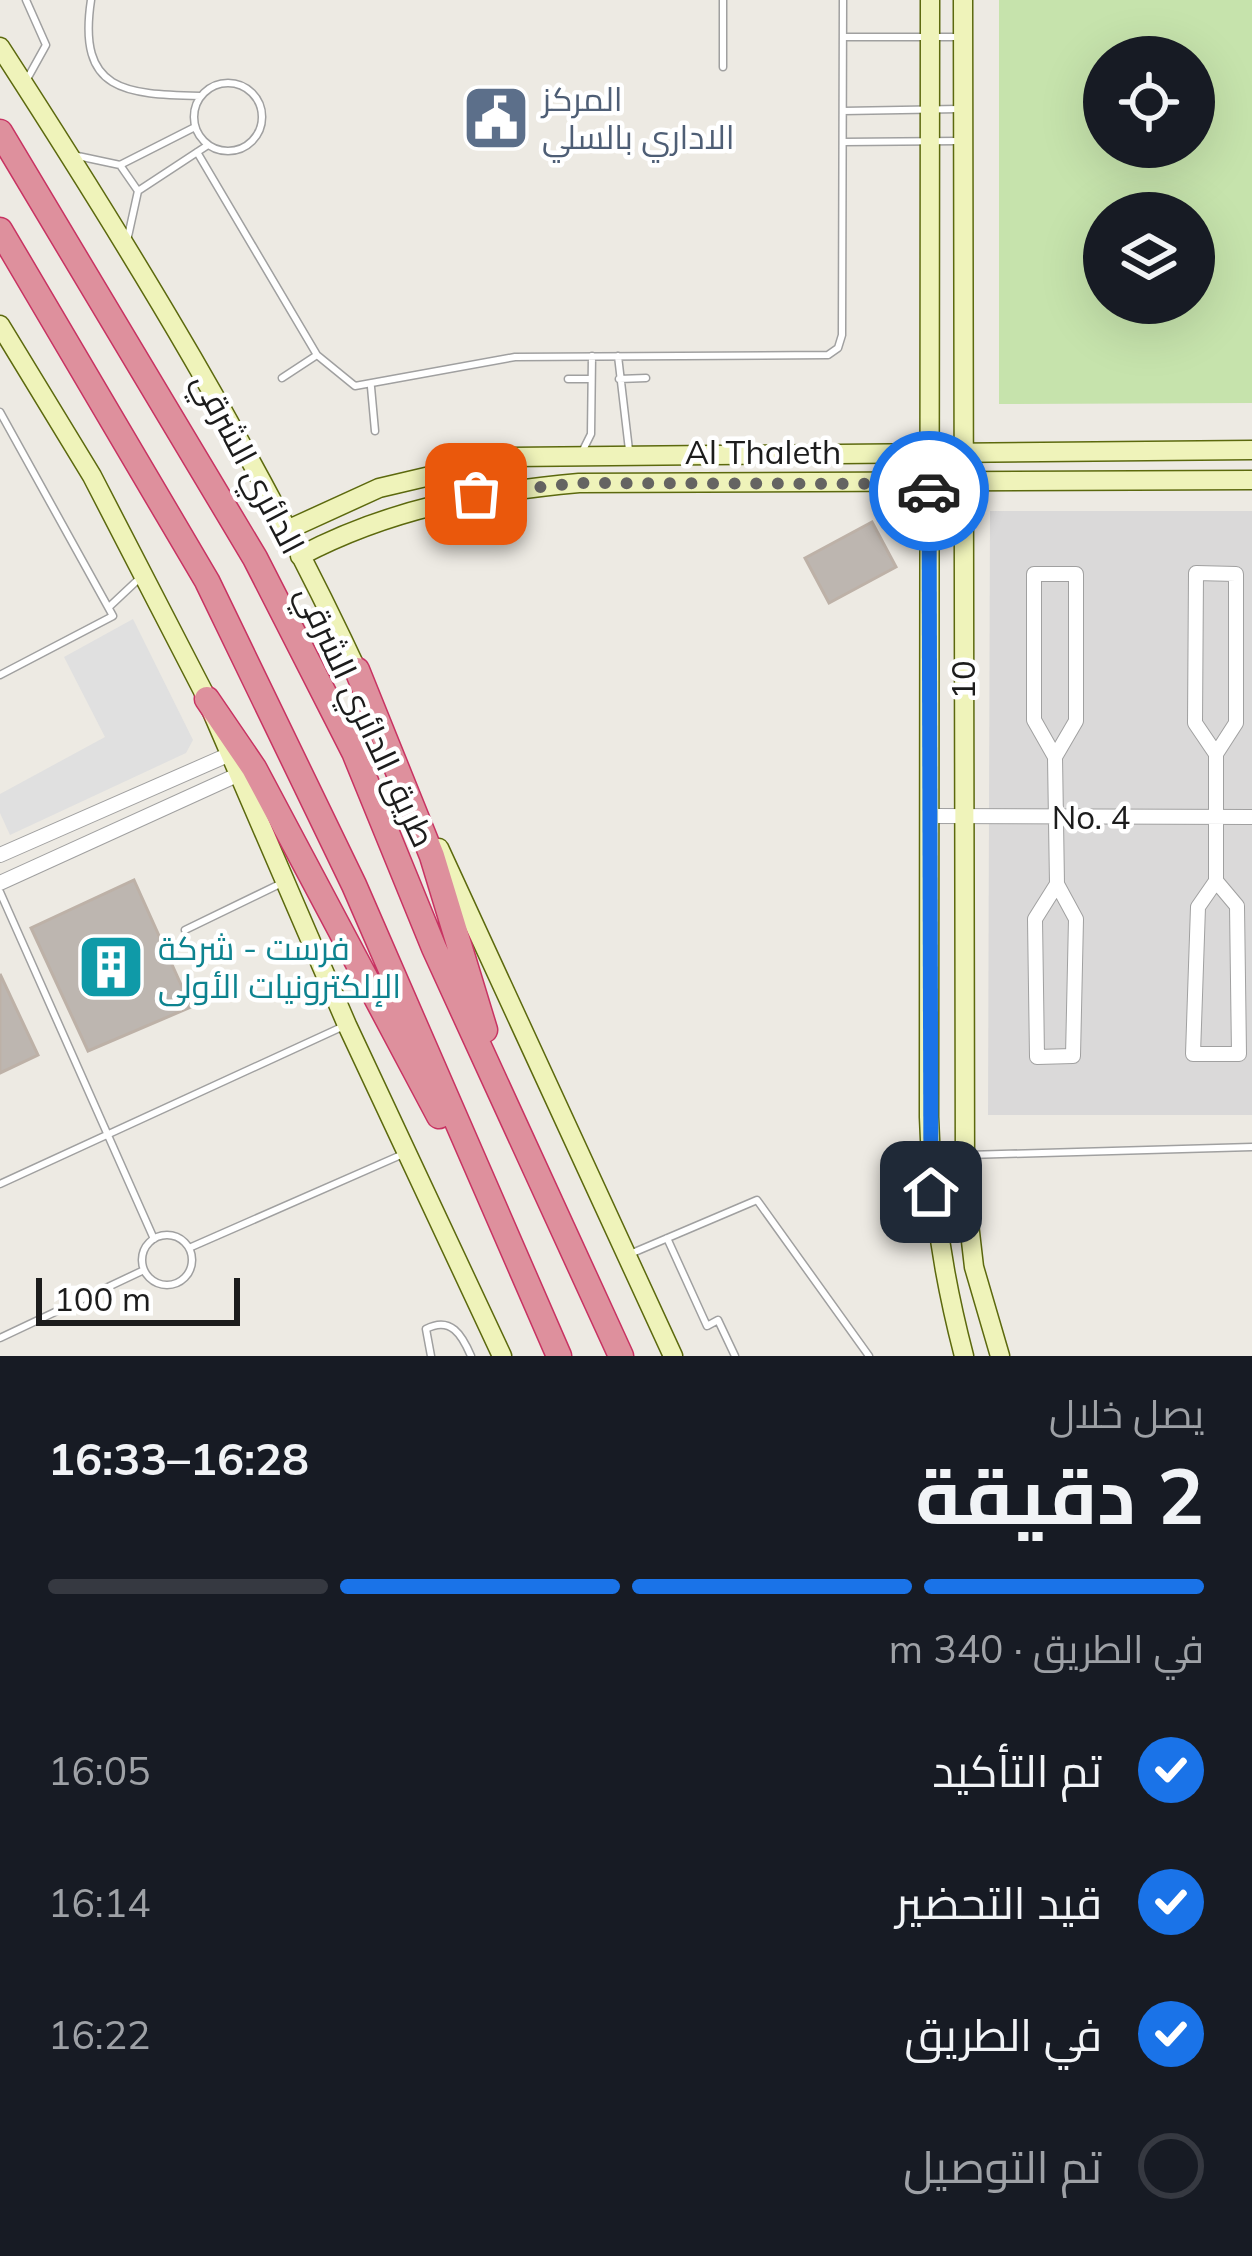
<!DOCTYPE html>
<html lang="ar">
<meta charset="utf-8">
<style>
body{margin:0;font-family:Mulish,Cairo,sans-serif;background:#242831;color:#f1f3f6;direction:rtl;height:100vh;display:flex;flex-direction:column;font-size:45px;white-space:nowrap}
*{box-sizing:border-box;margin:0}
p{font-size:39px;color:#9ea1a6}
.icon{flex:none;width:66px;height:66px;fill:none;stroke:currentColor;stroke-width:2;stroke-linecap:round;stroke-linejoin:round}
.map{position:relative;height:1356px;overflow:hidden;direction:ltr}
.panel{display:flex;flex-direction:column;background:#171b24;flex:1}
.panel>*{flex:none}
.tools{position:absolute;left:1083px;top:36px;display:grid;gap:24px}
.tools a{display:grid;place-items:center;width:132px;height:132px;border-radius:50%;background:#171b24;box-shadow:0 12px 48px #0002;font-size:60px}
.scale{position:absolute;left:36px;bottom:30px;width:204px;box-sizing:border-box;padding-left:12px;border:6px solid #1c1c1c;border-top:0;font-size:33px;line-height:42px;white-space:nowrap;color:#1c1c1c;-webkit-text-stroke:9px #fff;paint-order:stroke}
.pin{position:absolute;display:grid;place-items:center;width:102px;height:102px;color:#fff;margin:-51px;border-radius:24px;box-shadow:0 6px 18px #0006}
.courier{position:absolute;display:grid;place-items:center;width:120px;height:120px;margin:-60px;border:9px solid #1a73e8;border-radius:50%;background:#fff;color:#222;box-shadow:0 3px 15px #0007}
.head em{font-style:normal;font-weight:700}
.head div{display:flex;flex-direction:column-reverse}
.head{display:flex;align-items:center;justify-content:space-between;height:204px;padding:0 48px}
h1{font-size:78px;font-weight:700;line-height:90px}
.bar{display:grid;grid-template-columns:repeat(4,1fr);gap:18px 12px;align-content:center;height:144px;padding:0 48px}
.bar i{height:15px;border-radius:9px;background:#363941}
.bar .active{background:#1a73e8}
.bar p{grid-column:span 4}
ol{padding:0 48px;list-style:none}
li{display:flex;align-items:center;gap:36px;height:132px}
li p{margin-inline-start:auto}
li .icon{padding:12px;border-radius:50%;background:#1a73e8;color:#fff;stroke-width:4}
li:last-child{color:#9ea1a6}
li i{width:66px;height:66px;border:6px solid #363941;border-radius:50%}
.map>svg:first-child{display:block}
</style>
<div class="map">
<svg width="1252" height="1356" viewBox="0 0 1252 1356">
<rect width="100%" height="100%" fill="#edeae3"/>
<!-- residential -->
<path fill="#dad9d9" d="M990 511H1252V1115H988Z"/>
<!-- grass -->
<path fill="#c6e3ac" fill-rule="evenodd" d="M999 0H1252V403L999 404ZM1104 57H1194V147H1104ZM1104 213H1194V303H1104Z"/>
<!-- parking -->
<path fill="#e0e0e0" d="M133 619 193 740 186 753 10 835 0 813V794L105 737 64 657Z"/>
<!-- building -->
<path fill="#bdb6b0" stroke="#bdb1a7" stroke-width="3" d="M872 522 896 567 829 603 805 558Z
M134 880 191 1007 88 1051 31 928Z
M0 974 38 1055 0 1073Z"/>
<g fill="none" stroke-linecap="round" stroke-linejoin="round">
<!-- lane casing -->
<g stroke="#a0a0a0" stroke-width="9">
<path id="lane" d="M91 0C77 93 126 94 201 96
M723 0V67
M843 37H959
M26 81 46 45 26 0
M194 117a34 34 0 1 1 68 0a34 34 0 1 1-68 0Z
M843 111 959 109
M843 142 959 141
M197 152 317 355 355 386 515 357 828 355 838 348 842 335 843 0
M73 155 120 165 138 191 127 241
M120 165 195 127
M138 191 208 145
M618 356 629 450
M282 378 317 355
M568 379H591
M619 379 646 378
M371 387 375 431
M0 412 113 616 0 675
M582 452 591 434 592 356
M109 607 142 576
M0 892 154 1239
M185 930 284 882
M968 1155 1252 1147
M0 1184 344 1026
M142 1260a25 25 0 1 1 50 0a25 25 0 1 1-50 0Z
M667 1238 707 1326 718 1320 735 1356
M189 1248 401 1155
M630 1254 757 1200 869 1356
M0 1338 144 1270
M431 1356 426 1329C451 1316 462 1335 471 1356"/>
</g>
<!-- street casing -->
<g stroke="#a0a0a0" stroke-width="16">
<path id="street" d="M1216 754 1236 723V574L1196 573 1195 723 1216 754V881L1237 906 1239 1054H1193L1198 907 1216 881
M1055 757 1076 721V574H1034V720L1055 757 1057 884 1076 919 1073 1056 1037 1057 1035 919 1057 884
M929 816 1252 817
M0 855 237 751
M0 883 246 771"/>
</g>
<!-- secondary casing -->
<g stroke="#5c690e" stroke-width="21">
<path id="secondary" d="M930 0 929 1117C931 1200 943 1276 964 1356
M963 0 965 1189 974 1267 1000 1356
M0 47C132 251 260 460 362 681
M0 325 92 476 203 691 347 1025 502 1356
M287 530 379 488 511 457 1252 450
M300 556C389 509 480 492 579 483L1252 480
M439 848 673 1356"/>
</g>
<!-- highway casing -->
<g stroke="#c83362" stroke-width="27">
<path id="highway" d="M0 132 255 558 354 752 434 948 621 1356
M0 230 207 581 354 885 559 1356
M357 670 432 856 485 1030
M207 699 254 768 439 1116"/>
</g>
<!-- lane -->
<use href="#lane" stroke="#fff" stroke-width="6"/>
<!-- street -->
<use href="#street" stroke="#fff" stroke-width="14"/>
<!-- secondary -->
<use href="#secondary" stroke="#eff3ba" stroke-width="18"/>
<!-- highway -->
<use href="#highway" stroke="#de909d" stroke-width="24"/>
</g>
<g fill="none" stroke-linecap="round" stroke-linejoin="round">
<!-- done -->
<path stroke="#656462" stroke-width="12" stroke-dasharray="0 21.6" d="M476 494 579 483 929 484V491"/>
<!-- route -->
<path stroke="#1a73e8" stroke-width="15" d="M929 491 931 1192"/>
</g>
<!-- icons -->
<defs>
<g id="civic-square" transform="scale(3.45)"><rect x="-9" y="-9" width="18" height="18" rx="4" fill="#5c6f8a" stroke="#fff"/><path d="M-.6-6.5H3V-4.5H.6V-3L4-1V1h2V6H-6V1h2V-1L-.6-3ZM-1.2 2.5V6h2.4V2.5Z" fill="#fff"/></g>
<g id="building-square" transform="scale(3.45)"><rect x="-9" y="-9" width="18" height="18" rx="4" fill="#0f9aa8" stroke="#fff"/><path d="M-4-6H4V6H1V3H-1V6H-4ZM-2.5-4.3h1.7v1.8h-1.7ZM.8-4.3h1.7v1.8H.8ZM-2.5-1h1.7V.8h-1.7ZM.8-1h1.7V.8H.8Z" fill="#fff"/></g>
</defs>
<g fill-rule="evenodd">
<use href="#civic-square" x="496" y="118"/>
<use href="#building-square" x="111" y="967"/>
</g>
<g text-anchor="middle" stroke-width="9" stroke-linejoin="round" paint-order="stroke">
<!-- service labels -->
<g font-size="33" fill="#4e5e75" stroke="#fff" text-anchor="start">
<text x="542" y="111">المركز<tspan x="542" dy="38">الاداري بالسلي</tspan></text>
</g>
<!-- street labels -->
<g font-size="33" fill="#1c1c1c" stroke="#fff">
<text x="763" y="464">Al Thaleth</text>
<text transform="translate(249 463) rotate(62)" y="12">الدائري الشرقي</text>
<text transform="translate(963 680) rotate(-90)" y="12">10</text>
<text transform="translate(366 716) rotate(65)" y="12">طريق الدائري الشرقي</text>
<text x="1091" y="829">No. 4</text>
</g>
<!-- culture labels -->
<g font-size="33" fill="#0d838f" stroke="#fff" text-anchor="start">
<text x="158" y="960">فرست - شركة<tspan x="158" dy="38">الإلكترونيات الأولى</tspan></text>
</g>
</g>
</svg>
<div class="tools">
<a><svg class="icon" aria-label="locate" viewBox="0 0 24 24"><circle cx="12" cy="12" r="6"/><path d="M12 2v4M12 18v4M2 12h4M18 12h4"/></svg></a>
<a><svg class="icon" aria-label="layers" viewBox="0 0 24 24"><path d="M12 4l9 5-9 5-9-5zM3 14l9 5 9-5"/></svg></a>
</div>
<div class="scale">100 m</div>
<div class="pin" style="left:476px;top:494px;background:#ea580c"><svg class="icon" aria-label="bag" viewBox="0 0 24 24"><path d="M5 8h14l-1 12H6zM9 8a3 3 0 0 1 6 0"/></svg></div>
<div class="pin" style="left:931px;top:1192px;background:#1f2937"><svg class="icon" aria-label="home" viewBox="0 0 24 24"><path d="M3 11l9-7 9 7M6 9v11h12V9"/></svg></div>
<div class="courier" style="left:929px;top:491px"><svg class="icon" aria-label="car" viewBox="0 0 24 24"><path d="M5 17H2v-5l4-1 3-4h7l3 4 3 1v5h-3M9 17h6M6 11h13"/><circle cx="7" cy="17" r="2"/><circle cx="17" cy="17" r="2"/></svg></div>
</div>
<section class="panel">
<div class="head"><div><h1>2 دقيقة</h1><p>يصل خلال</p></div><em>16:28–16:33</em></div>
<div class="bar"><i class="active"></i><i class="active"></i><i class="active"></i><i></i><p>في الطريق · 340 m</p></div>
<ol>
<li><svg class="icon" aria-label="check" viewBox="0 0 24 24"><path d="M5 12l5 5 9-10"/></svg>تم التأكيد<p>16:05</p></li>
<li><svg class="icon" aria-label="check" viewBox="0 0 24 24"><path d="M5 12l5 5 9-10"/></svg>قيد التحضير<p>16:14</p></li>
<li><svg class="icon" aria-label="check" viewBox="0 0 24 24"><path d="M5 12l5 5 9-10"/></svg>في الطريق<p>16:22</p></li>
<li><i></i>تم التوصيل</li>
</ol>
</section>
